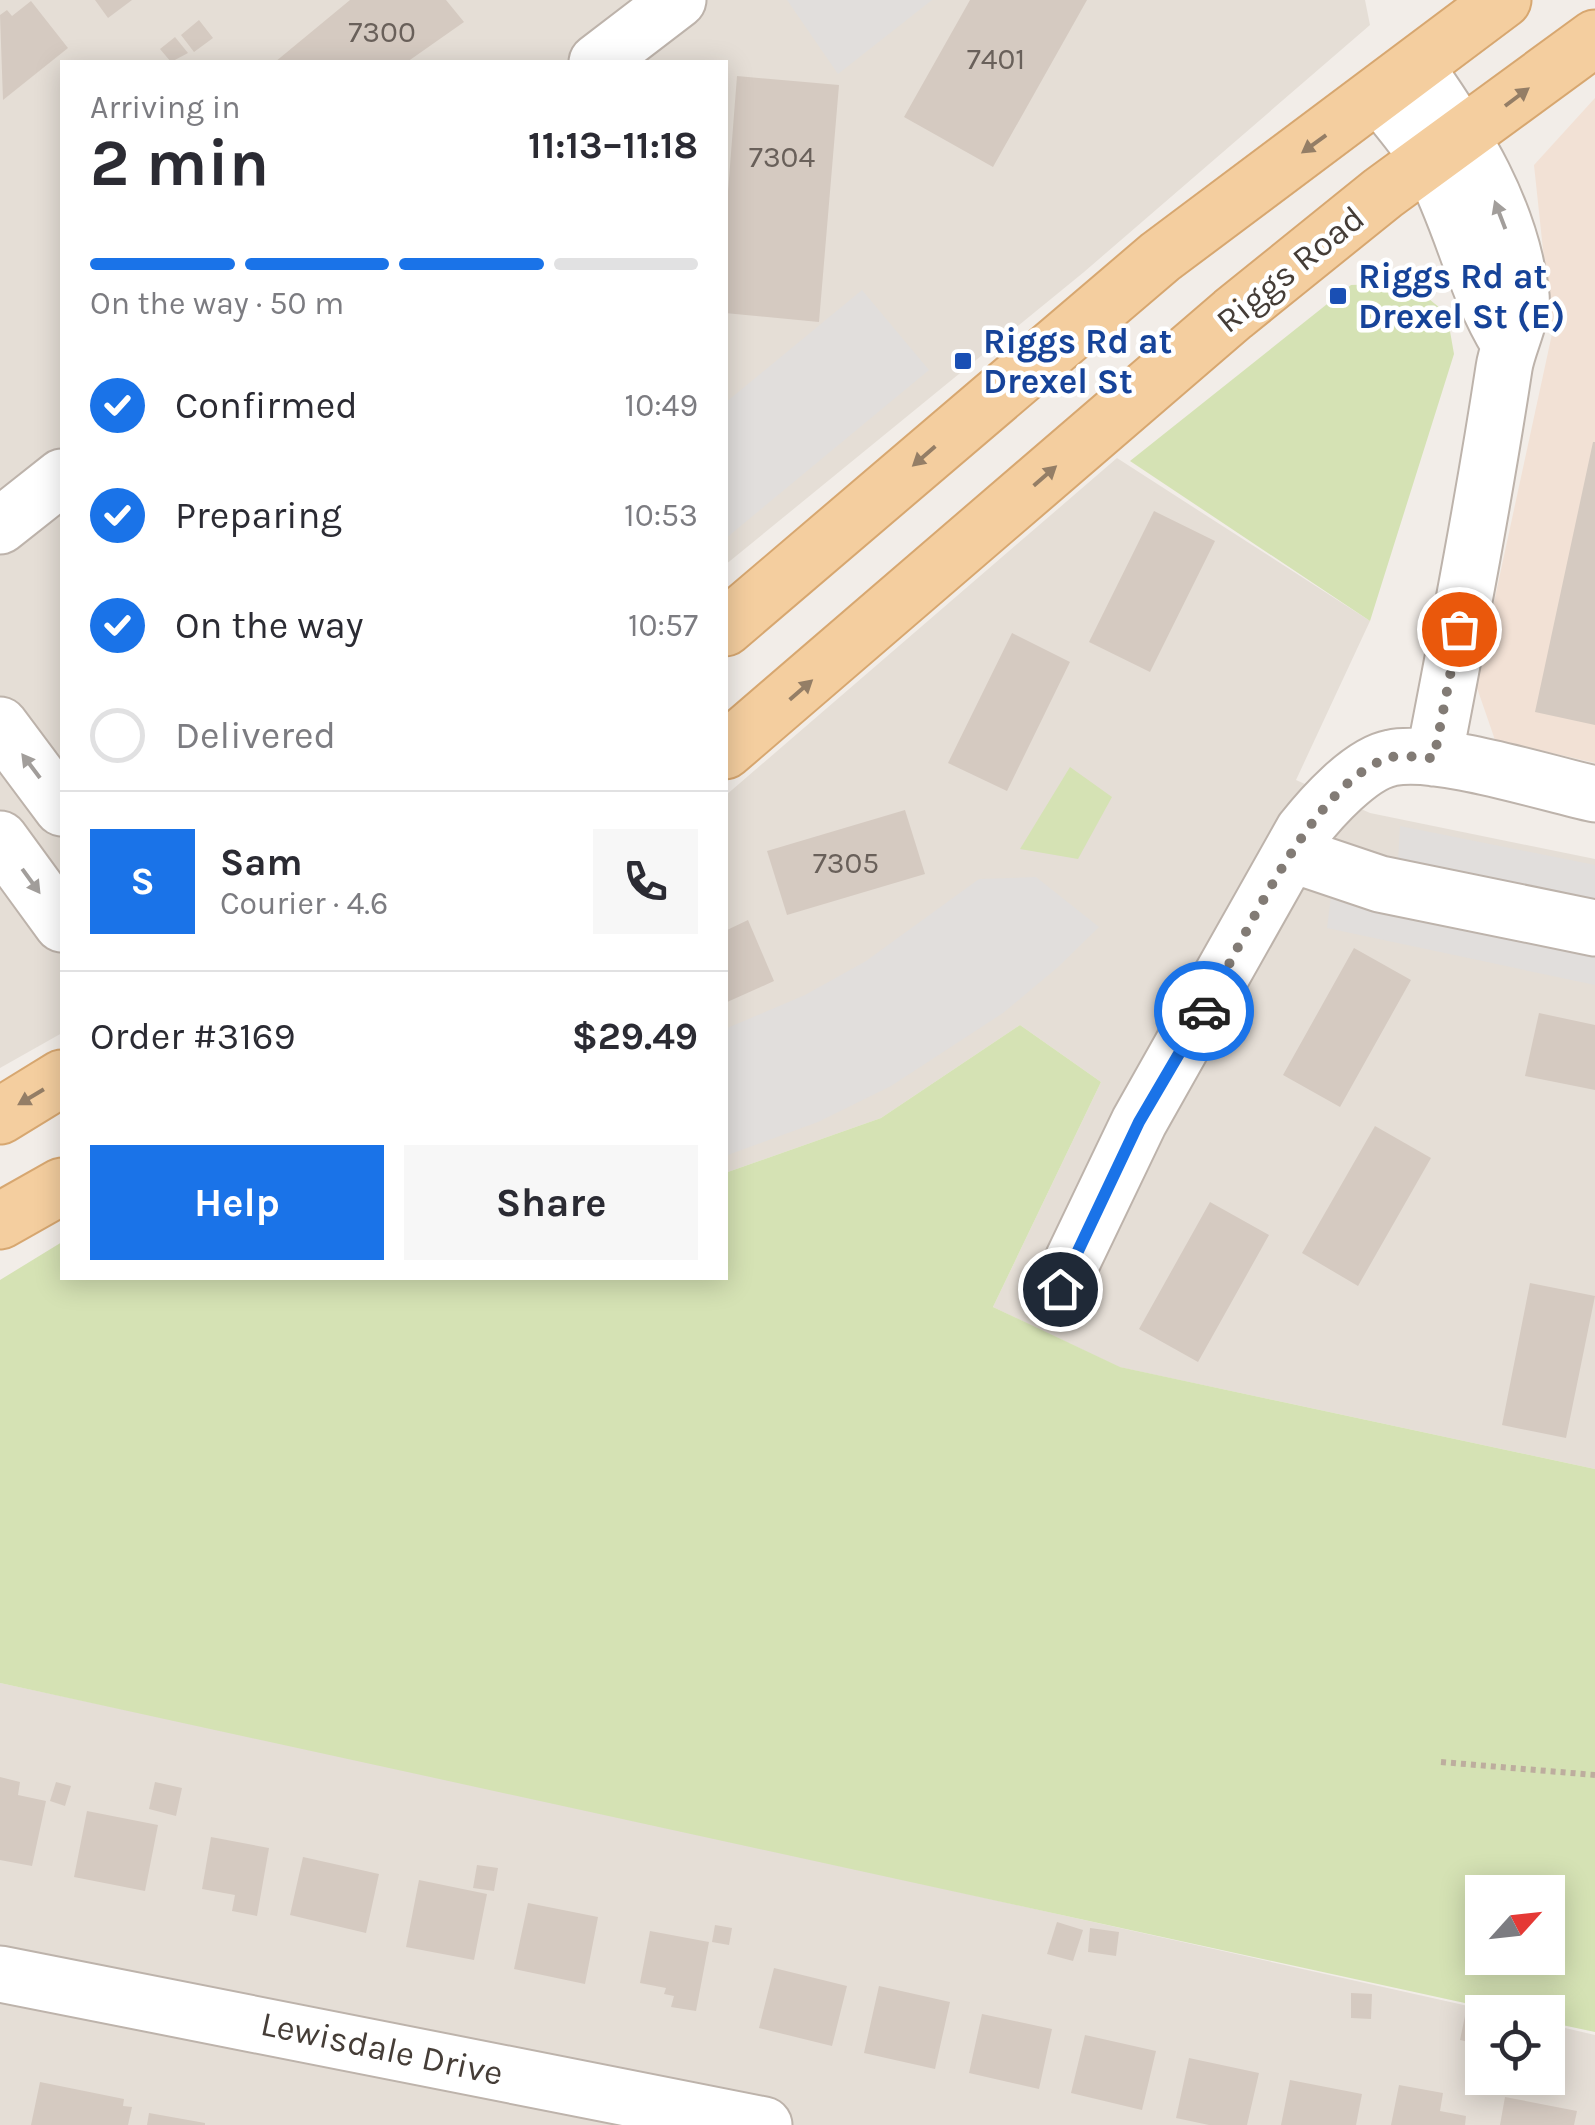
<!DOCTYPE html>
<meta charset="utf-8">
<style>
body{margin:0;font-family:Karla,sans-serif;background:#f7f7f7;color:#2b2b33;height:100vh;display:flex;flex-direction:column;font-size:38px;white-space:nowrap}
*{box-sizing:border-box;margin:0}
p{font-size:32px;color:#7c7c81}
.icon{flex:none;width:55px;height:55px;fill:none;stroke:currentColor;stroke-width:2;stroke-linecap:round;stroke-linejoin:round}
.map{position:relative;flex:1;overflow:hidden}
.panel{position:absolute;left:60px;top:60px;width:668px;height:1220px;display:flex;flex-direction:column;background:#fff;border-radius:0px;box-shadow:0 5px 25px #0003}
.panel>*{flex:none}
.needle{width:65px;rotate:63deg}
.buttons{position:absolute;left:1465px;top:1875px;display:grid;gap:20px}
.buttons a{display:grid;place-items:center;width:100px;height:100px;border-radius:0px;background:#fff;box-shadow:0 5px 25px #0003;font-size:50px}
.pin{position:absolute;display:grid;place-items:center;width:85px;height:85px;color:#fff;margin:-42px;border:5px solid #fff;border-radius:50%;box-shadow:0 2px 10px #0007}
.courier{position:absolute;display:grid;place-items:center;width:100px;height:100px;margin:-50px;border:8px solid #1a73e8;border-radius:50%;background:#fff;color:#222;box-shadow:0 2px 12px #0007}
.head em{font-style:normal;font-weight:700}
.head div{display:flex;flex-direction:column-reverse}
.head{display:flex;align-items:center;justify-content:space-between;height:170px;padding:0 30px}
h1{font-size:65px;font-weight:700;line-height:75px}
.bar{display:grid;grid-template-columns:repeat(4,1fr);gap:15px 10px;align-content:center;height:120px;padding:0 30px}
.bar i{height:12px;border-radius:8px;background:#e1e1e2}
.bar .selected{background:#1a73e8}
.bar p{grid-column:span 4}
.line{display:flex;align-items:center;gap:25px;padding:0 30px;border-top:2px solid #e1e1e2}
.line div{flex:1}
.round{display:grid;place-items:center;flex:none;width:105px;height:105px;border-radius:0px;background:#f7f7f7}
ol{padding:0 30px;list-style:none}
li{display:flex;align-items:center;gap:30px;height:110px}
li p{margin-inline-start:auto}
li .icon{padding:10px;border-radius:50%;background:#1a73e8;color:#fff;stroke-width:4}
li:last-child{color:#7c7c81}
li i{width:55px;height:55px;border:5px solid #e1e1e2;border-radius:50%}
.cta{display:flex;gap:20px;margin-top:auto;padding:20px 30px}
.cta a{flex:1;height:115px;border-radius:0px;background:#1a73e8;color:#fff;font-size:40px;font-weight:700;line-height:115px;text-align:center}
.cta a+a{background:#f7f7f7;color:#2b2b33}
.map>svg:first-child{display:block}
</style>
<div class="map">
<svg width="1595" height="2125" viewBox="0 0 1595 2125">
<rect width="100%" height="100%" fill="#f2ede8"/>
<!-- residential -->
<path fill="#e5ded6" d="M0 0H1365L1370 25 1084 272 725 565V62H62V1033L0 1068Z
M1117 458 1370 621 1296 780 1370 813 1595 859V1469L1119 1367 993 1307 1101 1082 1020 1025 881 1118 725 1173V796Z
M0 1683 570 1805 1495 2012H1482V2078H1548V2024L1595 2035V2125H0Z"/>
<!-- commercial -->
<path fill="#f2e1d5" d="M1595 98V763L1495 740 1476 685 1552 334 1534 165Z"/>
<!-- green -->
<path fill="#d5e2b4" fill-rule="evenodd" d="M1410 283 1447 314 1454 354 1370 621 1130 461 1351 285Z
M1070 767 1112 797 1078 859 1020 849Z
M1020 1025 1101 1082 993 1307 1120 1367 1595 1469V2032L1548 2022V2012H1506L0 1683V1280L62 1242V1278H725V1173L881 1118ZM1482 1892H1548V1958H1482Z"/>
<!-- parking -->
<path fill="#e1dedc" d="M787 0H932L838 74Z
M862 290 929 370 725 539V403Z
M1400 826 1595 865V985L1327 928 1337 849 1398 861Z
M1036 877 1099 927 1058 967 1003 1013 891 1086 818 1122 725 1156V1029L805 995 866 961 979 879Z"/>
<!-- building -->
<path fill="#d5cac1" d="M95 0H132L108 18Z
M350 0H446L464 22 407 62H275Z
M970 0H1087L993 167 904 117Z
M31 1 68 48 3 100 0 15 7 10 12 16Z
M199 20 213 38 194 52 181 35Z
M175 37 188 53 171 62 160 49Z
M737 76 839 85 819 322 725 313V230Z
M1593 442H1595V725L1535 712Z
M1154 511 1215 541 1150 672 1089 642Z
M1012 633 1070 662 1007 791 948 763Z
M905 810 925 874 787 915 767 851Z
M748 920 774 981 725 1003V931Z
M1354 948 1411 980 1340 1107 1283 1075Z
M1539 1013 1595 1025V1090L1525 1076Z
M1375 1126 1431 1158 1358 1286 1302 1253Z
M1210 1202 1269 1235 1198 1362 1139 1329Z
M1530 1283 1595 1296 1566 1438 1502 1425Z
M0 1777 20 1782 18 1795 46 1801 32 1866 0 1860Z
M56 1782 71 1786 65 1806 50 1801Z
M155 1782 182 1788 176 1816 149 1809Z
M87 1811 158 1825 145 1891 74 1877Z
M211 1837 269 1848 257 1916 232 1911 235 1895 202 1889Z
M303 1857 379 1874 366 1933 290 1915Z
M477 1865 498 1868 494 1891 473 1888Z
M419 1880 487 1894 474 1960 406 1947Z
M528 1903 598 1917 585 1984 514 1969Z
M1057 1922 1083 1930 1073 1961 1047 1954Z
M715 1925 732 1928 729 1945 712 1942Z
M1090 1928 1119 1932 1116 1956 1088 1952Z
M650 1931 709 1942 696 2011 671 2007 674 1996 664 1994 666 1988 640 1983Z
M774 1968 847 1986 832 2046 759 2028Z
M879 1986 950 2002 935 2069 864 2053Z
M1351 1993 1372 1994 1371 2019 1351 2018Z
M982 2014 1052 2029 1039 2089 969 2073Z
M1465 2016 1482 2020V2045L1460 2040Z
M1085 2035 1156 2051 1142 2110 1071 2093Z
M1189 2058 1259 2073 1247 2125H1209L1176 2118Z
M1290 2080 1362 2094 1356 2125H1281Z
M40 2082 124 2099 123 2106 132 2107 128 2125H31Z
M1399 2085 1443 2093 1440 2111 1466 2116 1465 2125H1391Z
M1505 2097 1577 2111 1574 2125H1500Z
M149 2113 205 2123V2125H147Z"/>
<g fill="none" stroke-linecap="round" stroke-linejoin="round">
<!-- minor casing -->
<g stroke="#bdb3ab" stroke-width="59">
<path id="minor" d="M597 62 678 0
M1417 69C1465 137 1511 210 1521 295 1524 316 1507 346 1504 368 1484 499 1459 628 1434 758
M1380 95C1397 118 1418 140 1431 164 1462 222 1474 287 1508 342
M0 526 62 477
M0 725 62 808
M0 839 62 924
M1291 854 1380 884 1595 928
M1059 1289 1139 1122 1303 831C1321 808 1360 764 1391 758 1437 748 1545 783 1595 794
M0 1974 764 2125"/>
</g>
<!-- major casing -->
<g stroke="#d7a770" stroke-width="59">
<path id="major" d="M725 628 1160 257 1503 0
M725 751 1233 314 1383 193 1595 38
M0 1116 62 1078
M0 1221 62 1186"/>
</g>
<!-- path -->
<path stroke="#bdad9e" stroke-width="6" stroke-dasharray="5 5" stroke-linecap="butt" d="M1441 1762 1595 1775"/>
<!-- minor -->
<use href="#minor" stroke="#fff" stroke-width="55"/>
<!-- major -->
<use href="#major" stroke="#f4ce9f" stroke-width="55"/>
</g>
<!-- one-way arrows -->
<defs><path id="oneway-solid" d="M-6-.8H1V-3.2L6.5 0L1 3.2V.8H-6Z" transform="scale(2.5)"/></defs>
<g fill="#947e66">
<use href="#oneway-solid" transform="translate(1517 97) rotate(-37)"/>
<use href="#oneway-solid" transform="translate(1314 144) rotate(144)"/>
<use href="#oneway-solid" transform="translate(924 456) rotate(139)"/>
<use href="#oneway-solid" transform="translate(1045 476) rotate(-41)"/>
<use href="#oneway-solid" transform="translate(801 690) rotate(-41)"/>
<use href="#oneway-solid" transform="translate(31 1097) rotate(149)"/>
</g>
<g fill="#a29e9b">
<use href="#oneway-solid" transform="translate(1500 215) rotate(-111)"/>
<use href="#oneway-solid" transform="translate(31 766) rotate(-127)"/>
<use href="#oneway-solid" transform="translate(31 881) rotate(54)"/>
</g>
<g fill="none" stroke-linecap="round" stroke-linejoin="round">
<!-- done -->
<path stroke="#827b75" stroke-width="10" stroke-dasharray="0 18" d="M1204 1011C1244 941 1310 785 1388 758 1400 754 1421 758 1434 758L1459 629"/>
<!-- route -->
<path stroke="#1a73e8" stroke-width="12" d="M1060 1289 1139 1122 1204 1011"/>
</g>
<!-- markers -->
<g fill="#1a4fb4" stroke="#fff" stroke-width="4">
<rect x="1328" y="286" width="20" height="20" rx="5"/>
<rect x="953" y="351" width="20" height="20" rx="5"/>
</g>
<g text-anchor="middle" stroke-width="9" stroke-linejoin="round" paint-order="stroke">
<!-- number labels -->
<g font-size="30" fill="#69605a">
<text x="382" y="42">7300</text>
<text x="996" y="69">7401</text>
<text x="782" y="167">7304</text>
<text x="846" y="873">7305</text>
</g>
<!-- street labels -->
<g font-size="35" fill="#453d37" stroke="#fff">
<text transform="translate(1290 269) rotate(-39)" y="12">Riggs Road</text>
<text transform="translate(382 2048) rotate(12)" y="12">Lewisdale Drive</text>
</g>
<!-- transit labels -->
<g font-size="35" font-weight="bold" fill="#164399" stroke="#fff" text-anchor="start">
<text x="1358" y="288">Riggs Rd at<tspan x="1358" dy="40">Drexel St (E)</tspan></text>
<text x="983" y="353">Riggs Rd at<tspan x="983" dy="40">Drexel St</tspan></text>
</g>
</g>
</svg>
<div class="buttons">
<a><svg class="needle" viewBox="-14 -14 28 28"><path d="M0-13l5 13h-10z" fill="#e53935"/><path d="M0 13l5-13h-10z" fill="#7c7c81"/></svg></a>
<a><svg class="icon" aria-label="locate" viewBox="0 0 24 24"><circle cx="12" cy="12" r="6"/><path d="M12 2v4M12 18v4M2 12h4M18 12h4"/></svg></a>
</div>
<div class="pin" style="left:1459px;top:629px;background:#ea580c"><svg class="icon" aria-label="bag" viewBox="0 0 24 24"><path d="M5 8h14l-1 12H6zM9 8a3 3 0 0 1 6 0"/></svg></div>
<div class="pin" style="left:1060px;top:1289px;background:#1f2937"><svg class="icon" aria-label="home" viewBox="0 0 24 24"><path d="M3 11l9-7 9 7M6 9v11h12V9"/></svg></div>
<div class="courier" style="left:1204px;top:1011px"><svg class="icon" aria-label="car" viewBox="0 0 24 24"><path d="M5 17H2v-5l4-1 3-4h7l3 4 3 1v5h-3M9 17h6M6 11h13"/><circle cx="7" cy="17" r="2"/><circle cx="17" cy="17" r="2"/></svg></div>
<section class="panel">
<div class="head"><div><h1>2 min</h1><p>Arriving in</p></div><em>11:13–11:18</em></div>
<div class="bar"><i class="selected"></i><i class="selected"></i><i class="selected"></i><i></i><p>On the way · 50 m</p></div>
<ol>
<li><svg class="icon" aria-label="check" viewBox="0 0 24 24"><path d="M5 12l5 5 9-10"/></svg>Confirmed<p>10:49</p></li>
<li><svg class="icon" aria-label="check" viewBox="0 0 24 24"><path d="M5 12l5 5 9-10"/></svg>Preparing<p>10:53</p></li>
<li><svg class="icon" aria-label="check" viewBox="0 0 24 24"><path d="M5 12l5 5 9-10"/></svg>On the way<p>10:57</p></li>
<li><i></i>Delivered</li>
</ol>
<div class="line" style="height:180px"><b class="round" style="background:#1a73e8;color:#fff">S</b><div><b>Sam</b><p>Courier · 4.6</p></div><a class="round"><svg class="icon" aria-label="phone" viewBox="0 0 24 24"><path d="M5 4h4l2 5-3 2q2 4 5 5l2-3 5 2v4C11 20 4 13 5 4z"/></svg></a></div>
<div class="line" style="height:130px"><div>Order #3169</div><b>$29.49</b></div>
<div class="cta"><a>Help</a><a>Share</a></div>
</section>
</div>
